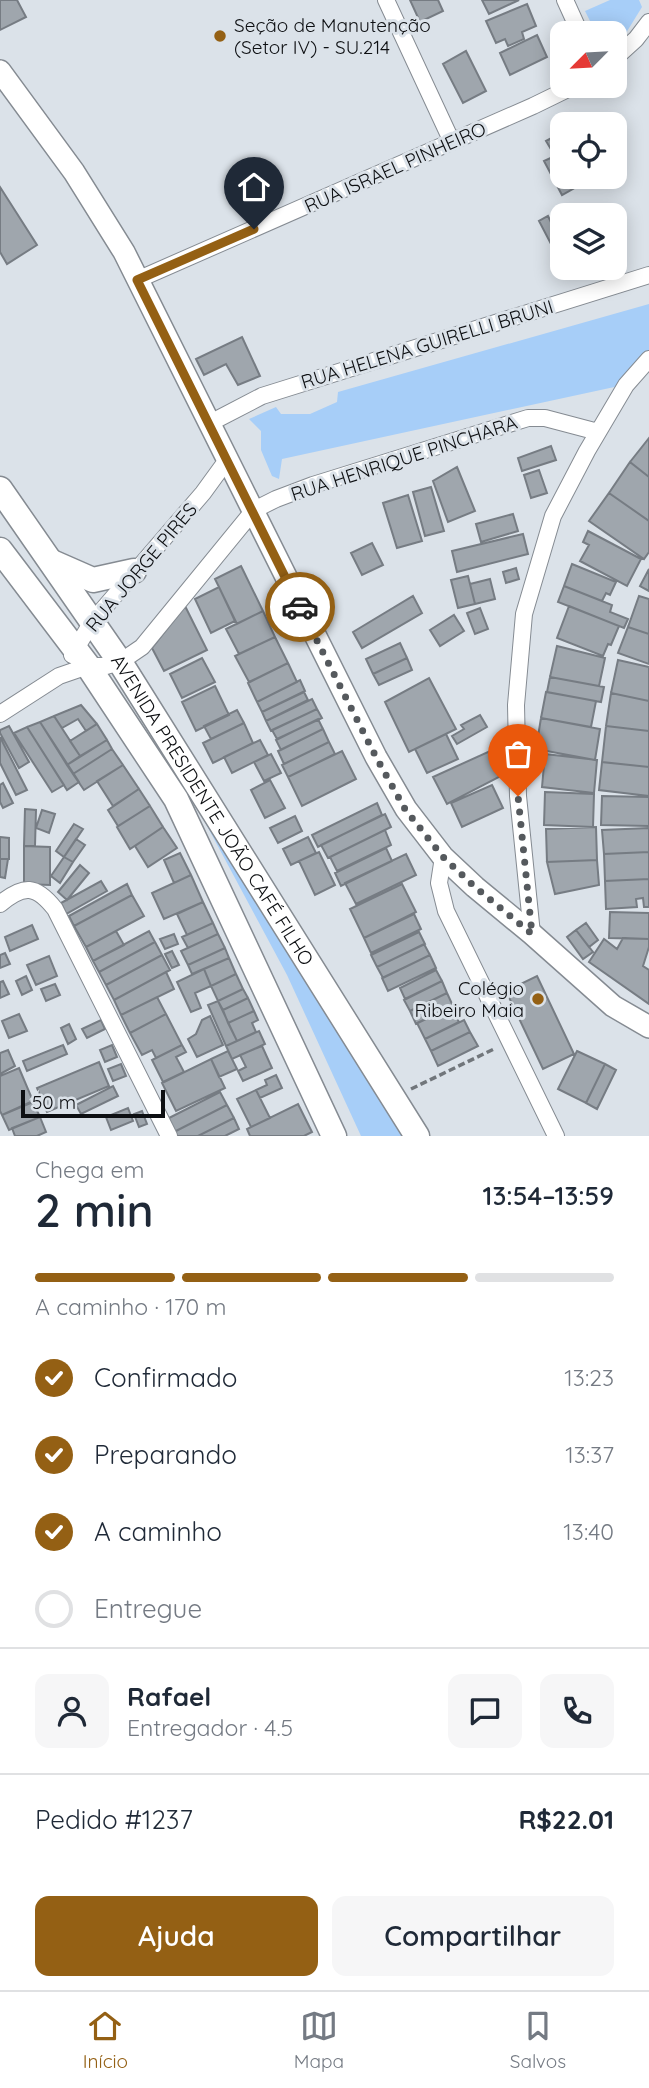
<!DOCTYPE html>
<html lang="pt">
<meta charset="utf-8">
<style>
body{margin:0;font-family:Quicksand,sans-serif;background:#f6f6f7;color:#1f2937;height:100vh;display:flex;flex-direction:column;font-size:26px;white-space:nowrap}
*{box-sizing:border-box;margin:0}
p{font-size:23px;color:#747a83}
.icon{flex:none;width:38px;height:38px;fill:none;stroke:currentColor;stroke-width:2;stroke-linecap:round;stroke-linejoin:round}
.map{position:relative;height:1136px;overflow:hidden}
.panel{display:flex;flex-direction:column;background:#fff;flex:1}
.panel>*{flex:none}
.needle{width:46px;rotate:246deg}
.tools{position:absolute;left:550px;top:21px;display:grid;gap:14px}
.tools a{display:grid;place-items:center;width:77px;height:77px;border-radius:14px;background:#fff;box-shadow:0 4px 18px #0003;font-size:35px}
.scale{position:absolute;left:21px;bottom:18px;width:144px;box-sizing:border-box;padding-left:7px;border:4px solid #0d0f12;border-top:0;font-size:19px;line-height:24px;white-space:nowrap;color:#0d0f12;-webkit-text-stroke:5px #dbe2e9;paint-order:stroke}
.pin{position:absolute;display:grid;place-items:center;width:60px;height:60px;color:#fff;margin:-72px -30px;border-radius:50% 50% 50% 0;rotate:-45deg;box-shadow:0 0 7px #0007}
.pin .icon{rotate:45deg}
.courier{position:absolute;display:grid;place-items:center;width:70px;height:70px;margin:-35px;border:5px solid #946014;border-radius:50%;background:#fff;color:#222;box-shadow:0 2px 9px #0007}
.overview em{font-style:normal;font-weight:600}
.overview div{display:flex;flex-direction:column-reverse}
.overview{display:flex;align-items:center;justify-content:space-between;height:119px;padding:0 35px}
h1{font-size:46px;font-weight:600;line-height:52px}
.bar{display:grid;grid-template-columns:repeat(4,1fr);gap:10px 7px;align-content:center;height:84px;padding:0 35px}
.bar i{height:9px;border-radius:5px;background:#e0e1e3}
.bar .on{background:#946014}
.bar p{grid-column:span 4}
.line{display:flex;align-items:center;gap:18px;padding:0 35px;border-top:2px solid #e0e1e3}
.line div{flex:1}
.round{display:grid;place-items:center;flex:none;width:74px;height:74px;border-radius:14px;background:#f6f6f7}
ol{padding:0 35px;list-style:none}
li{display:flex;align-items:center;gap:21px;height:77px}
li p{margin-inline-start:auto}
li .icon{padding:7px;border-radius:50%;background:#946014;color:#fff;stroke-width:4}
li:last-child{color:#747a83}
li i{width:38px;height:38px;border:4px solid #e0e1e3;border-radius:50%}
.button{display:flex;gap:14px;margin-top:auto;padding:14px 35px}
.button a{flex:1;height:80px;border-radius:14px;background:#946014;color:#fff;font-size:28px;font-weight:600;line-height:80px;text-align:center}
.button a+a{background:#f6f6f7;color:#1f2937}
.menu{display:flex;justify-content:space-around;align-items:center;height:98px;border-top:2px solid #e0e1e3;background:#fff;font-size:19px;color:#747a83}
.menu a{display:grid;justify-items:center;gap:4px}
.menu .on{color:#946014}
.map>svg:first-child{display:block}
</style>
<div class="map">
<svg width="649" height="1136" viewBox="0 0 649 1136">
<rect width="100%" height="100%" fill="#dbe2e9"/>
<!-- green -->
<path fill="#a7cef8" d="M610 0H639L642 7 626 33 614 42V33H596L585 11Z
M649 304V350L619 386 282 459 279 479 272 476 261 450V431L249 419 276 407 281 414H310L337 402 338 392Z
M184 783 404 1136H361L287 975Z"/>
<!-- building -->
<path fill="#9fa6ad" stroke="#767c83" stroke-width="2" d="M0 0H17L26 17 0 30Z
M410 0H438L443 11 420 22Z
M482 0H519L489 14Z
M527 4 536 26 522 32 524 39 508 46 505 39 496 43 486 21Z
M537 35 547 57 510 75 500 53Z
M466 51 486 91 463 103 443 64Z
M559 134 562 138V177H583L585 182 562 195 544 161 555 156 546 141Z
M0 187 37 245 7 264 0 252Z
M548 216 557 235 562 233V265L539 221Z
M242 337 260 376 238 385 226 364 204 375 196 359Z
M649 438V477L630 462Z
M551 446 556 460 522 471 518 458Z
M630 462 649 477V521L609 493Z
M457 467 475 511 448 522 433 481Z
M539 470 547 493 531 498 524 475Z
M431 487 444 531 425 536 413 492Z
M609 493 649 521V552L644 559 589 521Z
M408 495 422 541 397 548 383 503Z
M513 514 518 531 481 542 476 524Z
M588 531 641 559 627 586 580 561 589 545 583 542Z
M523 534 528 554 457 572 452 551Z
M372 543 383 565 362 575 351 553Z
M572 564 616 582 610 595 606 593 602 601 564 586Z
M241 566 263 611 237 624 215 579Z
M516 568 519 579 506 583 503 572Z
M649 569V591L640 586Z
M468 576 475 604 458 608 451 580Z
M490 579 495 599 475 604 470 584Z
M564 586 612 605 610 612 628 619 624 628 558 602Z
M219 587 235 621 211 633 195 599Z
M413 596 422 613 362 648 353 632Z
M639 596 649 599V634L628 627Z
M185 606 207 650 164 671 152 648Z
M569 606 619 626 611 645 608 644 603 656 557 638Z
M480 608 488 629 475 634 467 613Z
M263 611 275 637 239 654 226 629Z
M454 615 464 631 440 646 430 630Z
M628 627 649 634V664L618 653Z
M275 637 288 663 249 682 235 656Z
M400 643 407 658 373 674 366 659Z
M557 646 605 658 599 686 550 677Z
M202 658 215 682 182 698 170 674Z
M407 658 412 670 379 685 373 674Z
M618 660 649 667V701L611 693Z
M288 663 297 682 257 702 248 683Z
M550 677 604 687 601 702 547 692Z
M429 678 456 729 409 752 385 702Z
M300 680 305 691 262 712 257 702Z
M215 686 229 715 196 731 182 702Z
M304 692 308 700 266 721 262 712Z
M546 692 596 701 591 727 541 718Z
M611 693 649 701V731L606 726Z
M312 699 317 709 271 731 266 721Z
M81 705 97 724 86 731 78 719 62 728 54 716Z
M317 709 322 718 277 739 272 730Z
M237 710 244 723 211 739 204 726Z
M480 715 487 727 457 744 452 736 464 729 461 725Z
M54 716 80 756 67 765 40 722Z
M541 718 600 729 595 760 536 749Z
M318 719 323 729 281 750 276 740Z
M40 722 79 782 67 790 27 727Z
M244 723 253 743 213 763 203 743Z
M97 724 107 740 80 756 70 741Z
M9 726 29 762 19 768 0 733V730Z
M606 726 649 731V767L602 762Z
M27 727 64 785 52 792 14 733Z
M323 729 329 742 284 764 278 751Z
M446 734 458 759 427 773 415 749Z
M0 737 27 790 16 795 0 763Z
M107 740 112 749 73 774 67 765Z
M260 740 268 755 232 773 224 757Z
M329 742 335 754 288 777 282 765Z
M499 747V777L447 804 433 777Z
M112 749 123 765 84 790 73 774Z
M342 751 356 779 302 806 288 777Z
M271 754 281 773 264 781 254 762Z
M545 754 597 760 594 793 542 787Z
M602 762 649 767V796L599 790Z
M123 765 139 789 113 806 97 781Z
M270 780 285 808 265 818 251 790Z
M3 783 13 803 3 808 0 802V785Z
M492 785 503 808 462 827 451 803Z
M139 789 150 806 118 826 108 810Z
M545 792 594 794 593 827 544 825Z
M602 796 649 797V826L601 825Z
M377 803 382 815 318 847 312 835Z
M150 806 163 827 130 849 117 827Z
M25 809 36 810 35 846H24Z
M42 810 55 814 49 833 36 828Z
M385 814 391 827 328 858 321 845Z
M295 816 302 831 278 843 270 828Z
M74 824 83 829 64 857 56 851Z
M163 827 177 848 148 867 135 846Z
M596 827 597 860 547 862 546 829Z
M649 828V852L604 854 602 830Z
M385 830 391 845 337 871 330 857Z
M0 837 9 838V859H0Z
M308 837 316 853 291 865 283 849Z
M76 839 85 845 73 862 64 857Z
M24 846 50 847V885L24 884Z
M386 848 392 861 341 886 335 873Z
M319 852 335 885 315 895 299 861Z
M649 852V879L605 881 604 854Z
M180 853 191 875 174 883 164 860Z
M406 854 416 875 356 904 345 883Z
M64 857 73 862 60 883 51 876Z
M0 859H8L5 878 0 877Z
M597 860 599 885 555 894 547 862Z
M80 865 89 873 67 900 58 892Z
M191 875 203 902 164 919 152 893Z
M649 879V907H644L643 898 636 899 637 907 606 909 605 881Z
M101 881 107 891 66 914 61 903Z
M127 884 132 895 74 926 69 916Z
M402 884 416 912 364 938 350 909Z
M132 895 144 916 86 947 74 926Z
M203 902 213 923 187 935 177 914Z
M610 912 649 913V939L609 938Z
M414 914 421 929 371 953 364 938Z
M213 923 218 934 188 948 182 937Z
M586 923 598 940 589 947 576 930Z
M32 925 38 939 10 951 5 937Z
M576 930 593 952 583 959 567 937Z
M116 931 124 945 93 961 86 947Z
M149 931 155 942 99 972 93 961Z
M419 932 425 944 377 967 371 955Z
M174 934 178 944 165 949 160 939Z
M218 934 225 948 188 965 181 951Z
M623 938 649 939V947L643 966 649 970V1004L589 962 604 939 617 949Z
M155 942 162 955 106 985 99 972Z
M424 944 430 955 383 978 377 967Z
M225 948 229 958 192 974 188 965Z
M172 951 179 965 172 968 165 954Z
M5 953 10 964 0 968V955Z
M162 955 170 970 114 1000 106 985Z
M430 955 436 968 388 991 382 978Z
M49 956 57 976 36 985 27 965Z
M229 958 236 974 211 986 204 969Z
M204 969 211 986 195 993 201 1008 191 1012 177 982Z
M436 970 442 981 405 999 400 988Z
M166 972 174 989 121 1015 114 1000Z
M236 974 243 989 218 1001 211 986Z
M26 976 32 990 22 995 16 981Z
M537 976 574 1054 543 1069 506 991Z
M3 981 9 994 0 998V982Z
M442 981 447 993 410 1011 404 1000Z
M55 984 60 995 46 1001 41 989Z
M243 989 248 998 223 1010 218 1001Z
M447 993 453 1006 416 1024 410 1011Z
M157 997 166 1014 130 1033 121 1015Z
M248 998 254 1011 228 1023 223 1010Z
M218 1001 237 1041 226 1046 208 1005Z
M451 1007 459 1022 425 1039 417 1023Z
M254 1011 258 1020 252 1023 256 1032 237 1041 228 1023Z
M19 1014 27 1031 9 1038 2 1021Z
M166 1014 182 1045 156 1058 152 1050 142 1055 130 1033Z
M210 1016 223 1045 197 1057 188 1039 196 1034 202 1020Z
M101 1020 105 1029 87 1038 82 1029Z
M464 1020 470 1032 431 1051 425 1039Z
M69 1024 76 1039 68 1044 61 1028Z
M259 1031 265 1044 232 1059 226 1046Z
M470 1032 478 1046 438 1066 431 1051Z
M63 1045 67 1054 27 1071 23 1061Z
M112 1045 117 1057 105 1062 100 1050Z
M182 1045 186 1052 176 1057 184 1072 163 1082 152 1060Z
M262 1046 272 1068 243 1081 238 1071 246 1067 240 1055Z
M8 1050 15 1066 0 1074V1053Z
M228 1051 237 1069 219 1077 211 1059Z
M577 1051 605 1064 586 1103 558 1089Z
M211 1059 225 1088 176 1111 162 1083Z
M99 1062 109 1086 47 1112 37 1088Z
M121 1064 126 1076 113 1081 108 1069Z
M605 1064 616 1070 597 1109 586 1103Z
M19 1068 33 1101 2 1115 0 1111V1076Z
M276 1075 282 1088 260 1098 256 1090 267 1085 265 1080Z
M113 1086 118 1096 81 1114 76 1105Z
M256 1090 270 1118 251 1127 237 1099Z
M220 1092 227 1105 174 1132 167 1119Z
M33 1102 40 1117 9 1130 2 1115Z
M298 1104 312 1132 304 1136H250L247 1129Z
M227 1105 234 1118 198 1136H176L174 1132Z
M128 1108 133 1121 111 1130 106 1117Z
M142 1111 147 1124 139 1127 134 1114Z
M40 1117 46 1132 37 1136H15L12 1128Z
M234 1118 239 1129 225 1136H198Z"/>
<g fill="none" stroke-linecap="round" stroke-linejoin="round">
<!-- minor casing -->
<g stroke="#858b92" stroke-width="18">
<path id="minor" d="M386 0 452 142
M565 0 580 33
M614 59 636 39 649 22
M137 280 533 106 574 86
M210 423 262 396 649 275
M72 655 92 622 203 493 227 460
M0 714 59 676 88 666H106L120 662 142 647 254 510 276 499 313 485 528 418H545L598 432
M443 857 439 883 446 911 556 1136
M0 904C24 884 36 885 55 909L169 1136
M532 934 518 796 516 705 524 614 553 516 587 451 626 385 649 359"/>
</g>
<!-- secondary casing -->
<g stroke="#858b92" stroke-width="24">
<path id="secondary" d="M0 71 74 172 124 252 376 757 406 809 443 857 475 887 532 934 613 1006 649 1027"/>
</g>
<!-- primary casing -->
<g stroke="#858b92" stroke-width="27">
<g id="primary">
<path id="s1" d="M0 489 120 662 417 1136"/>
<path d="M0 550 88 666 176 799 334 1136"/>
<path d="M52 562 93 580 134 571"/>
</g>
</g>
<!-- path -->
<path stroke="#71767b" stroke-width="3.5" stroke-dasharray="7 3.5" stroke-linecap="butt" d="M411 1089 496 1048"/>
<!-- minor -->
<use href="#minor" stroke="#fff" stroke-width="16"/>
<!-- secondary -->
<use href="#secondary" stroke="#fff" stroke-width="21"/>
<!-- primary -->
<use href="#primary" stroke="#fff" stroke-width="24"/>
</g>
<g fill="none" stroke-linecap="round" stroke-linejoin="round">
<!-- done -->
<path stroke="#55595d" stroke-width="7" stroke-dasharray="0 12.6" d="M300 607 376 757 405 809 443 857 475 887 532 934 518 796"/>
<!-- route -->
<path stroke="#946014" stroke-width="9" d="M254 229 137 280 300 607"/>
</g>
<!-- markers -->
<g fill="#946014" stroke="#dbe2e9" stroke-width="2.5">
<circle cx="220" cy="36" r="7"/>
<circle cx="538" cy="999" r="7"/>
</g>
<g text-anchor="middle" stroke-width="6" stroke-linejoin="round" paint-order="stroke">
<!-- poi labels -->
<g font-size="19" fill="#0d0f12" stroke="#dbe2e9" text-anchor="start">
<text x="234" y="32">Seção de Manutenção<tspan x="234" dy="22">(Setor IV) - SU.214</tspan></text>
<text x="524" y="995" text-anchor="end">Colégio<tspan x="524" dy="22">Ribeiro Maia</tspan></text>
</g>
<!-- street labels -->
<g font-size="19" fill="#0d0f12" stroke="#dbe2e9">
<text transform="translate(395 167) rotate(-24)" y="7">RUA ISRAEL PINHEIRO</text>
<text transform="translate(427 344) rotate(-17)" y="7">RUA HELENA GUIRELLI BRUNI</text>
<text transform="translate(404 458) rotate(-18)" y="7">RUA HENRIQUE PINCHARA</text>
<text transform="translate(141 567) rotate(-50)" y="7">RUA JORGE PIRES</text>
<text dy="7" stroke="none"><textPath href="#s1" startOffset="385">AVENIDA PRESIDENTE JOÃO CAFÉ FILHO</textPath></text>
</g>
</g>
</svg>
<div class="tools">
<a><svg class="needle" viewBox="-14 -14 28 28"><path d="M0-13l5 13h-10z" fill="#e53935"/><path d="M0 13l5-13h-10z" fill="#747a83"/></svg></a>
<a><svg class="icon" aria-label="locate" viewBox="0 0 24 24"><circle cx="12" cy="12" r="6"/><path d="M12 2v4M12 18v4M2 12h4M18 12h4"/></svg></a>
<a><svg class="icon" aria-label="layers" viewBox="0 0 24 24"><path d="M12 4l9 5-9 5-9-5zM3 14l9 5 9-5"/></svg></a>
</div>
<div class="scale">50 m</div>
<div class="pin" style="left:518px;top:796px;background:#ea580c"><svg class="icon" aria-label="bag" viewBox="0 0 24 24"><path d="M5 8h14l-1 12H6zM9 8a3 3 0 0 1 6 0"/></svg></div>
<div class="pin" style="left:254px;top:229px;background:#1f2937"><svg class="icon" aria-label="home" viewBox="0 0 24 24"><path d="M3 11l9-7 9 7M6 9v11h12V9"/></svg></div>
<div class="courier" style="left:300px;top:607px"><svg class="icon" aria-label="car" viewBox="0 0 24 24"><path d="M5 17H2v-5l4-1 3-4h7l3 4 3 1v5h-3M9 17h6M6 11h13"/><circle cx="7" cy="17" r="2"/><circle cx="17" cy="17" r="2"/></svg></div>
</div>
<section class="panel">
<div class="overview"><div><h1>2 min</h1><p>Chega em</p></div><em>13:54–13:59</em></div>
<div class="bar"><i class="on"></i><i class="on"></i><i class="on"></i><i></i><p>A caminho · 170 m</p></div>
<ol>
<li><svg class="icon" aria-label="check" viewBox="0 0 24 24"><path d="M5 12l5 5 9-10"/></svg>Confirmado<p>13:23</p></li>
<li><svg class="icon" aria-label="check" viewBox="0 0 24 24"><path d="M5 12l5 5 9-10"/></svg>Preparando<p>13:37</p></li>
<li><svg class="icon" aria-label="check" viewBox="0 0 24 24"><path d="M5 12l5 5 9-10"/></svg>A caminho<p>13:40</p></li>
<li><i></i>Entregue</li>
</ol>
<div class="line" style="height:126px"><a class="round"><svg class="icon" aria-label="person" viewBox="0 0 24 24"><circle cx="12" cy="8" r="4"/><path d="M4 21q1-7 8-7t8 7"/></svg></a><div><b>Rafael</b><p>Entregador · 4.5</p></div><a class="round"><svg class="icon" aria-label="chat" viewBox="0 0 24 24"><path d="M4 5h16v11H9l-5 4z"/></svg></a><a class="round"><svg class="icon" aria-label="phone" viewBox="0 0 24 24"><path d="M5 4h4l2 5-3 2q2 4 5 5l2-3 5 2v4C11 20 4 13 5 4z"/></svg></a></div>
<div class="line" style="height:91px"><div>Pedido #1237</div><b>R$22.01</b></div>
<div class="button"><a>Ajuda</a><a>Compartilhar</a></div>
</section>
<nav class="menu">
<a class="on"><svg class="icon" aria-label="home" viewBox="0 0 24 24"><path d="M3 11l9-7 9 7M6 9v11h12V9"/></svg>Início</a>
<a><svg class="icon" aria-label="map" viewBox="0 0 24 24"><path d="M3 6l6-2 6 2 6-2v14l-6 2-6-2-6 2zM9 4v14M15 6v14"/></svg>Mapa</a>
<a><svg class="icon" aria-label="saved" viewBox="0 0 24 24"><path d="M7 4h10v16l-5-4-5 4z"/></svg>Salvos</a>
</nav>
